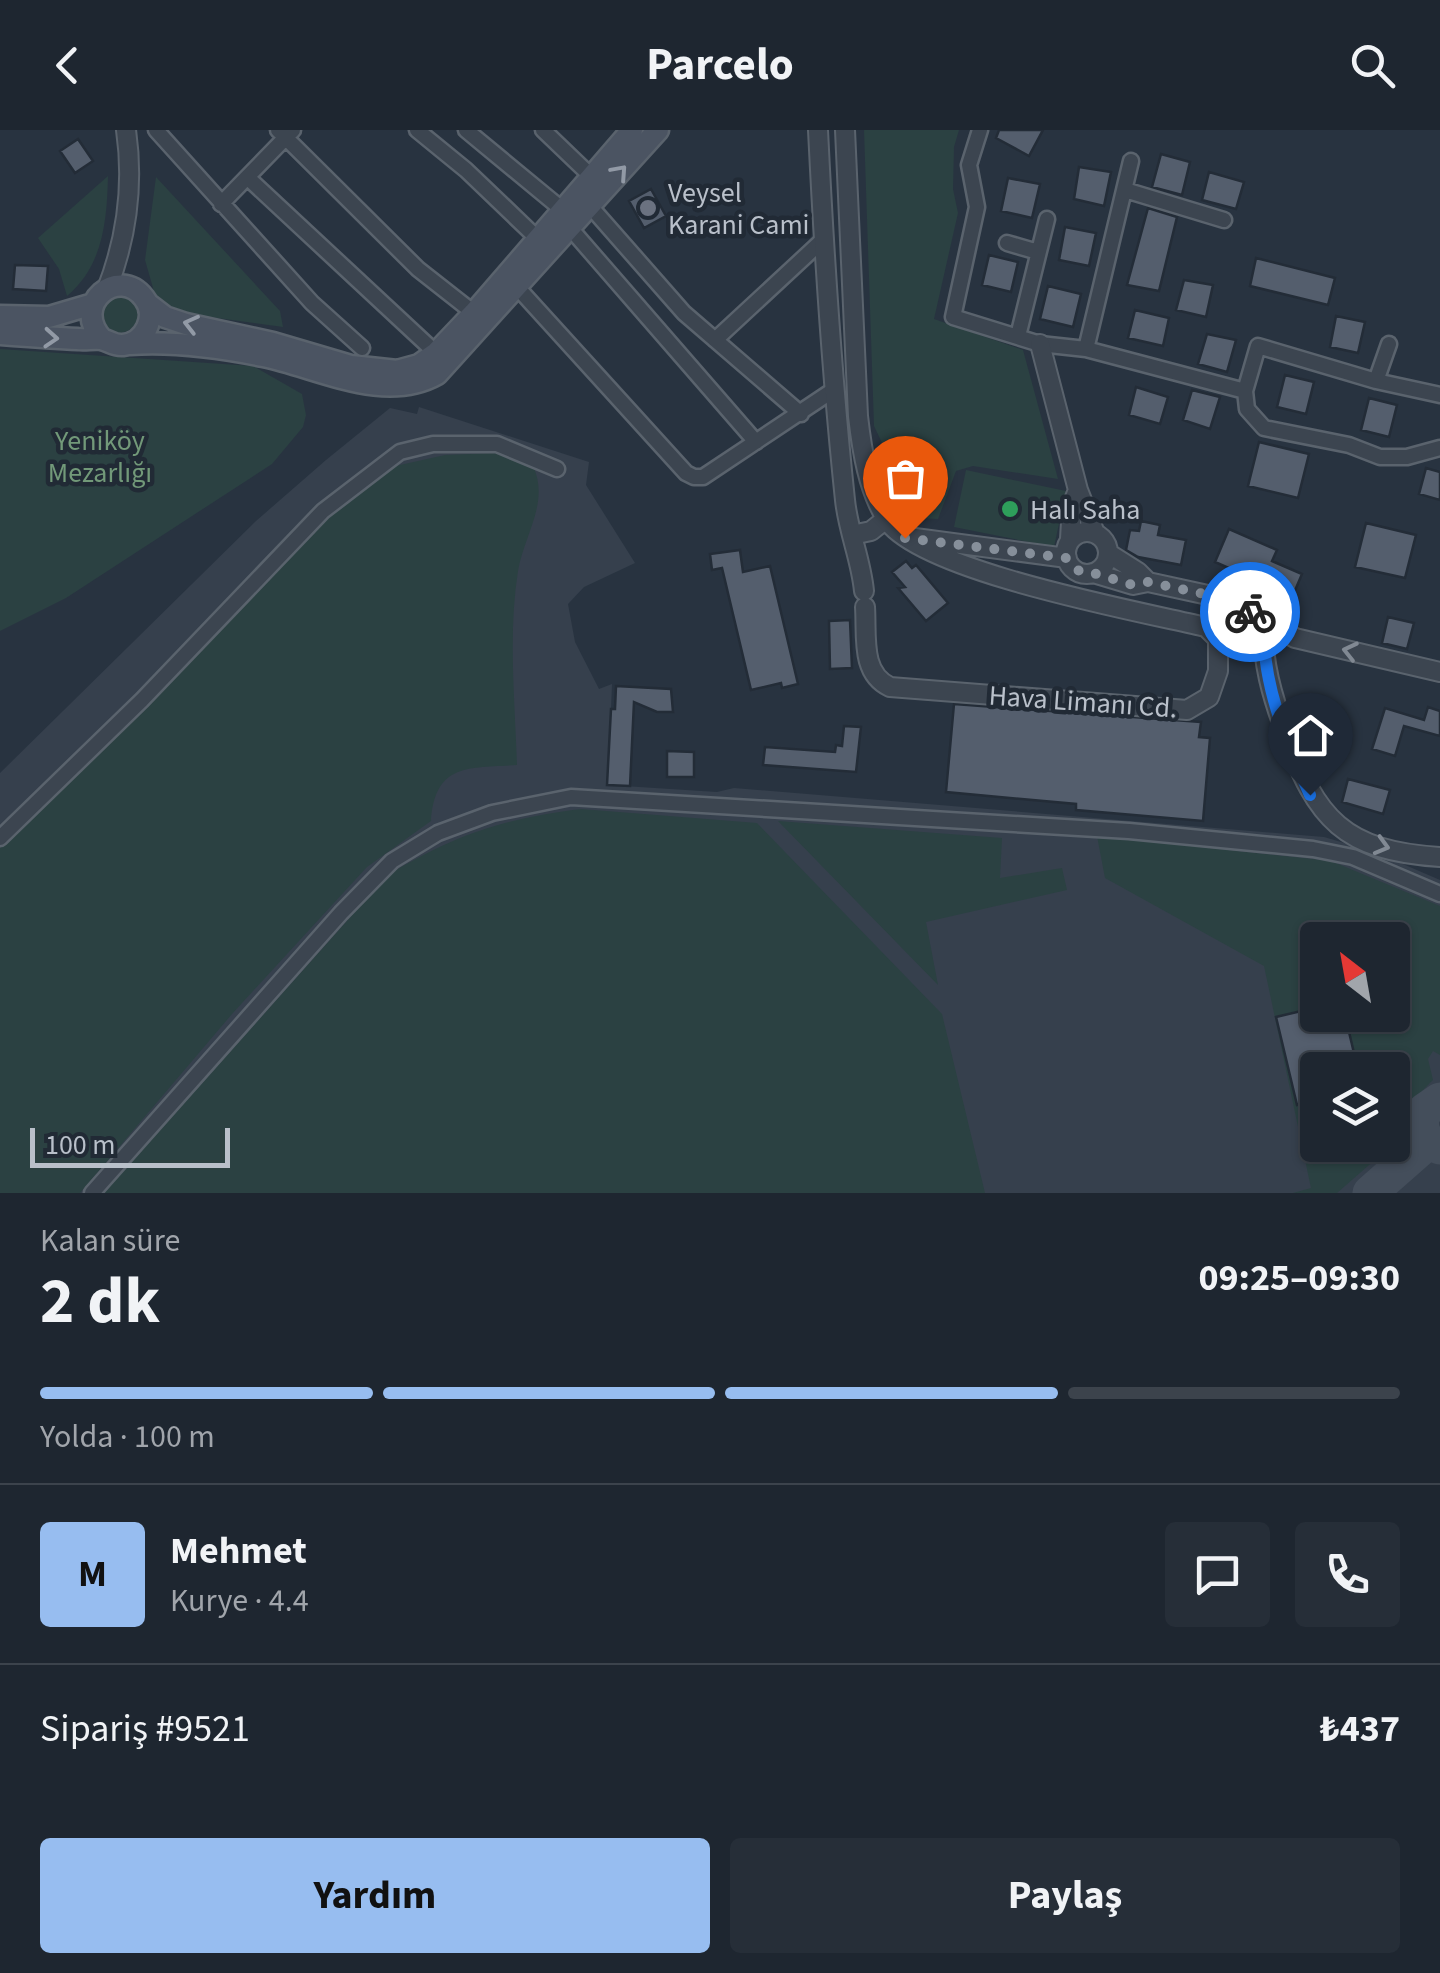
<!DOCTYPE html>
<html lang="tr">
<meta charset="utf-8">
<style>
body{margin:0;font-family:"Source Sans 3",sans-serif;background:#262e38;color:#f1f3f6;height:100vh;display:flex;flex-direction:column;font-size:38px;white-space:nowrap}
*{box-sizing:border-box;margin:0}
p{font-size:32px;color:#a1a5ab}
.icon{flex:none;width:55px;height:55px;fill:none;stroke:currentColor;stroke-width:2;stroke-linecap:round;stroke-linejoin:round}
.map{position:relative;height:1063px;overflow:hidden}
.details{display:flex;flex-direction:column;background:#1e2630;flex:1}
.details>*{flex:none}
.needle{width:65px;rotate:329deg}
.buttons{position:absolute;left:1300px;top:792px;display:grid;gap:20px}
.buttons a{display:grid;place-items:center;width:110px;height:110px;border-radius:10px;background:#1e2630;box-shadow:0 2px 8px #0004,0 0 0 2px #3c434c;font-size:50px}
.scale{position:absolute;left:30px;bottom:25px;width:200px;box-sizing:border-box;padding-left:10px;border:5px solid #b9c0ca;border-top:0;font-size:28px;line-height:35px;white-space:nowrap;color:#b9c0ca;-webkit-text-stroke:8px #212a35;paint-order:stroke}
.pin{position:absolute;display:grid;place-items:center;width:85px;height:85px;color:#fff;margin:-102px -42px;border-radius:50% 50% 50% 0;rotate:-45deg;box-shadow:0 0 10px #0007}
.pin .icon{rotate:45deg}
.courier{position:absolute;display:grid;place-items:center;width:100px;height:100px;margin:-50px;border:8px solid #1a73e8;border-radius:50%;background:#fff;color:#222;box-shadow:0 2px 12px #0007}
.summary em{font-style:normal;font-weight:700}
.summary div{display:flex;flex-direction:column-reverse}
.summary{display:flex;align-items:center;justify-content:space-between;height:170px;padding:0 40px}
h1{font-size:65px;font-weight:700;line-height:75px}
.bar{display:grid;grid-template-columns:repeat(4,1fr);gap:15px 10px;align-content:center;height:120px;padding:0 40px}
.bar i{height:12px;border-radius:8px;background:#3c434c}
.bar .active{background:#97bdf0}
.bar p{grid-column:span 4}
.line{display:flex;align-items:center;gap:25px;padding:0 40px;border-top:2px solid #3c434c}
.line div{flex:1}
.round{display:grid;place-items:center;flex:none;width:105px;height:105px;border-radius:10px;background:#262e38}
.primary-button{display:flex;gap:20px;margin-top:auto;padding:20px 40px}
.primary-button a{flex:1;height:115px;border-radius:10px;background:#97bdf0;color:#111;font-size:40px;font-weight:700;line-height:115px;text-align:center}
.primary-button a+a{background:#262e38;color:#f1f3f6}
header{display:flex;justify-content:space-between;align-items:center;height:130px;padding:0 40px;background:#1e2630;font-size:45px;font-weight:700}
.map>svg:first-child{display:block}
</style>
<header><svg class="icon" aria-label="back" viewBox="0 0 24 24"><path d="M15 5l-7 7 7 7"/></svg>Parcelo<svg class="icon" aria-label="search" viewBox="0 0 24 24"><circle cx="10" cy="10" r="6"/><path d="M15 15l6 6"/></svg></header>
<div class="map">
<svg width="1440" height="1063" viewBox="0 0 1440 1063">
<rect width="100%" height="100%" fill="#283340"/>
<!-- airport -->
<path fill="#36404d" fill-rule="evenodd" d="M419 277 589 332 586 355 635 433 584 457 568 474 575 512 599 559 612 554 608 655 717 662 734 658 1324 707 1375 722 1440 750V1063H0V643L256 391 326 330 390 278 417 284ZM1318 810H1392V885H1318ZM1318 940H1392V1015H1318Z"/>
<!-- green -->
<path fill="#2b4142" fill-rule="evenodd" d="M864 0H959L954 17 953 59 958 83 934 189 1023 220 1058 349 973 336 956 341 938 389 918 388 874 296Z
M108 46C107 91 103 136 67 166L59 139 38 108Z
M156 47 280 181 283 197 180 183 155 165 145 130Z
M100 184a19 19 0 1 1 38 0a19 19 0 1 1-38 0Z
M0 219 253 236 302 264 306 285 303 297 272 334 66 468 0 501Z
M496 323 533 336C550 372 524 405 518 441 508 504 515 571 517 635 468 638 435 633 431 691L367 737 232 884 80 1063H0V718L97 625 329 385 391 337 445 325Z
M966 340 1066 361 1054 417 954 397Z
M581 679 757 693 942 884 985 1063H104L388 745C456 704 503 689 581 679Z
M778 691 1002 708 1000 748 1062 738 1067 760 926 792 938 855Z
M1097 706 1331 731 1440 776V925L1433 921 1428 929 1433 950C1417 966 1403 978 1407 1002L1392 1015V940H1318V1015H1392L1337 1063H1293L1311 1058 1264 836 1105 748ZM1318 810H1392V885H1318Z"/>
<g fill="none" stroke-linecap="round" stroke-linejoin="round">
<!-- taxiway -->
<path stroke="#444e5b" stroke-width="35" d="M1440 970 1424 981C1418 997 1423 1011 1440 1017
M1370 1063 1429 1011"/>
</g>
<!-- building -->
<path fill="#545e6d" stroke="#232c37" stroke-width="2.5" d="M999 0H1043L1029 26 996 8Z
M78 9 93 31 75 43 60 21Z
M1161 24 1190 32 1182 65 1152 57Z
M1079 37 1111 42 1104 76 1074 69Z
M1209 42 1244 52 1236 79 1202 70Z
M1008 48 1040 54 1032 88 1001 81Z
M651 59 666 86 644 98 629 71Z
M1148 78 1177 87 1159 161 1127 155Z
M1065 97 1096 103 1089 136 1059 130Z
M989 125 1018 132 1011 162 982 155Z
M1256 128 1335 148 1328 175 1250 156Z
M15 135 48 136 46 161 13 159Z
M1184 150 1213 155 1206 187 1176 180Z
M1048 156 1081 164 1073 197 1040 189Z
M1135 180 1169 188 1163 216 1128 208Z
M1336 186 1365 192 1358 223 1330 217Z
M1207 204 1236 210 1227 242 1198 234Z
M1285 245 1314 252 1306 284 1277 277Z
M1136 257 1168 267 1160 294 1129 285Z
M1192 260 1220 267 1210 299 1183 290Z
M1369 268 1397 275 1389 307 1361 300Z
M1259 312 1309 324 1298 368 1248 356Z
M1426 338 1440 342V370L1419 364Z
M1141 391 1160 395 1158 405 1186 410 1181 435 1138 427 1126 420 1130 400 1139 401Z
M1366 393 1416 405 1405 448 1355 437Z
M1229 399 1277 420 1272 431 1302 444 1291 470 1261 457 1263 453 1215 432Z
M740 420 743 442 770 436 798 554 782 558 781 553 751 560 722 438 712 440 710 424Z
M906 431 912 438 916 435 948 473 926 491 898 458 905 457 892 442Z
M1388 487 1414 493 1407 519 1382 513Z
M850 490 852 538 830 539 829 491Z
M616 556 671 559 673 582H657L634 572 630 656 607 655 611 579H615Z
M954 574 1201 592 1199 607 1210 608 1203 691 1076 680V674L946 662Z
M1428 577 1440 581V606L1404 596 1395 626 1372 619 1385 578 1424 590Z
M844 596 861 597 856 642 763 635 765 617 835 622 836 615 842 616Z
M667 621 694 622V647H667Z
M1348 649 1390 660 1383 684 1342 672Z
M1318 877V885H1345L1358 940H1318V970L1297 975 1276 887Z"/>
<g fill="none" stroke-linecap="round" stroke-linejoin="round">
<!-- minor casing -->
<g stroke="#5a636d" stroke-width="19">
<path id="minor" d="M156 0 312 173 362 218
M278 0 418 139 474 183
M417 0 466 40 538 109
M466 0 564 81
M543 0 592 47
M980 0 969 35 977 77 953 187 1040 214 1086 219 1245 261
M248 48 436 223
M1125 60 1224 90
M221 74 293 0
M590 76 684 183 801 284
M570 98 756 312
M1007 113 1038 122
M517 157 686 343 694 347H703L835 259
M1018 206 1047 89
M715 210 824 109
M1086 219 1131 31
M1376 251 1389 214
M1440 265 1376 251 1258 216 1245 261 1247 279 1264 298 1349 315 1380 327H1407L1440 318
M0 708 142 570 323 381 400 322 433 314H497L557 339
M92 1063 341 783 392 731 438 703 492 683 571 667 1129 701 1313 719 1353 727 1440 764"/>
</g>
<!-- tertiary casing -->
<g stroke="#5a636d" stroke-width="22">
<path id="tertiary" d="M818 0C824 123 832 247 845 370 848 401 861 429 864 461
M845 0 858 286C862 321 868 360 887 390 919 441 1142 482 1206 497L1218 509V541L1209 567 1187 580 890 557C860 543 867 505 865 477
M107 159C127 107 134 55 126 0
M1040 214 1078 360 1095 403
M1066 423a21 21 0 1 1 42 0a21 21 0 1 1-42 0Z
M852 405 871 401 886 389
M915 408 1067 428
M1070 409 1072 375 1078 360
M1108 423 1138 442 1148 452
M1093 443 1133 455 1148 452 1217 467 1245 478 1295 508 1440 542
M1263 492C1262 532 1272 566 1286 604 1316 689 1344 721 1440 727"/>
</g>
<!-- secondary casing -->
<g stroke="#5a636d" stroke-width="25">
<path id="secondary" d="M148 174 165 187 186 194 273 213 351 236 397 241 419 235 436 223 474 183 632 0
M0 186 49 187 93 174
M0 204C26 206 52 208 78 209 85 210 94 208 101 209 110 211 114 216 123 215 145 213 158 186 144 168 119 135 70 174 102 209
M130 214C175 211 219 217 263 226 318 237 384 274 437 244L658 0"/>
</g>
<!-- minor -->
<use href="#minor" stroke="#3c4550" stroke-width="14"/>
<!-- tertiary -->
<use href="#tertiary" stroke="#3c4550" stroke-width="18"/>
<!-- secondary -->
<use href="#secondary" stroke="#4b5462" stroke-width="20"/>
</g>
<!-- one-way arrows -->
<defs><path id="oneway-chevron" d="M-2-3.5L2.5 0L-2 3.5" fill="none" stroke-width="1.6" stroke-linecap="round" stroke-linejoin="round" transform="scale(2.5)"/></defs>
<g stroke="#929aa6">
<use href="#oneway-chevron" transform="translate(620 42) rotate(-48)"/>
<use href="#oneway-chevron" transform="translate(191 194) rotate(-166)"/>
<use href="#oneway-chevron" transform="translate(51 208) rotate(4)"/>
</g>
<g stroke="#818993">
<use href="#oneway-chevron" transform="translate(1350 521) rotate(-167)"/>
<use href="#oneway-chevron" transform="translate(1382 716) rotate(16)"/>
</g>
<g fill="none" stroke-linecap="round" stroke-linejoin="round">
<!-- done -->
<path stroke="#868f9a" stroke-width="10" stroke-dasharray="0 18" d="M905 408 1066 428 1080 442 1093 443 1133 455 1148 452 1218 467 1250 482"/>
<!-- route -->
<path stroke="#1a73e8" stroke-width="12" d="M1250 482 1264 492C1261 552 1286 610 1310 665"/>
</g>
<!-- markers -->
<circle fill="#6b7280" stroke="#212a35" stroke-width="4" cx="648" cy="78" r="10"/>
<circle fill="#2e9e5b" stroke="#212a35" stroke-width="4" cx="1010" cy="379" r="10"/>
<g text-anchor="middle" stroke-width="9" stroke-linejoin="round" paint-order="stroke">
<!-- poi labels -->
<g font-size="28" fill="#b9c0ca" stroke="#212a35" text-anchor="start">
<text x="668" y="72">Veysel<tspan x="668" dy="32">Karani Cami</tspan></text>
<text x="1030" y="389">Halı Saha</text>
</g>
<!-- park labels -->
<g font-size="28" fill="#729979" stroke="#212a35">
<text x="100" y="320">Yeniköy<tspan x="100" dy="32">Mezarlığı</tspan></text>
</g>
<!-- street labels -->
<g font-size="28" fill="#b9c0ca" stroke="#212a35">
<text transform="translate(1083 571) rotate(4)" y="10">Hava Limanı Cd.</text>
</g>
</g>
</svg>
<div class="buttons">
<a><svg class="needle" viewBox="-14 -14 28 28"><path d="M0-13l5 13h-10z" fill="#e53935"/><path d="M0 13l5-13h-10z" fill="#a1a5ab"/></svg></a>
<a><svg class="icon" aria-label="layers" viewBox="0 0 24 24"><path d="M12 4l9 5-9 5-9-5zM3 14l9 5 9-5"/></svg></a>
</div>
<div class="scale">100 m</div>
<div class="pin" style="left:905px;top:408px;background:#ea580c"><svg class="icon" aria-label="bag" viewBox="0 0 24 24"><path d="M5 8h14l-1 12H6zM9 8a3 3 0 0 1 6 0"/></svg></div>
<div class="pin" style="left:1310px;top:665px;background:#1f2937"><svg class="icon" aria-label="home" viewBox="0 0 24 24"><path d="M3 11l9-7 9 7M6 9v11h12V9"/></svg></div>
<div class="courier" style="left:1250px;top:482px"><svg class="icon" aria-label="bike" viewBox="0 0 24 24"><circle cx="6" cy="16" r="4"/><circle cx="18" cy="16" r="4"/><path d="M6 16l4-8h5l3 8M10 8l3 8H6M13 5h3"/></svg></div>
</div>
<section class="details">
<div class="summary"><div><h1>2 dk</h1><p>Kalan süre</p></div><em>09:25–09:30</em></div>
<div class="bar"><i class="active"></i><i class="active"></i><i class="active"></i><i></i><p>Yolda · 100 m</p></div>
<div class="line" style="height:180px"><b class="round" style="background:#97bdf0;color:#111">M</b><div><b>Mehmet</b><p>Kurye · 4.4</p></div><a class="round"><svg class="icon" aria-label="chat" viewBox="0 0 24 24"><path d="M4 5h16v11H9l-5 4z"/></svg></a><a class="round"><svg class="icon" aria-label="phone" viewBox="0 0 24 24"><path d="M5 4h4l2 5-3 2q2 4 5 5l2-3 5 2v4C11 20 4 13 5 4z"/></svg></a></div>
<div class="line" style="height:130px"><div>Sipariş #9521</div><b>₺437</b></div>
<div class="primary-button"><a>Yardım</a><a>Paylaş</a></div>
</section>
